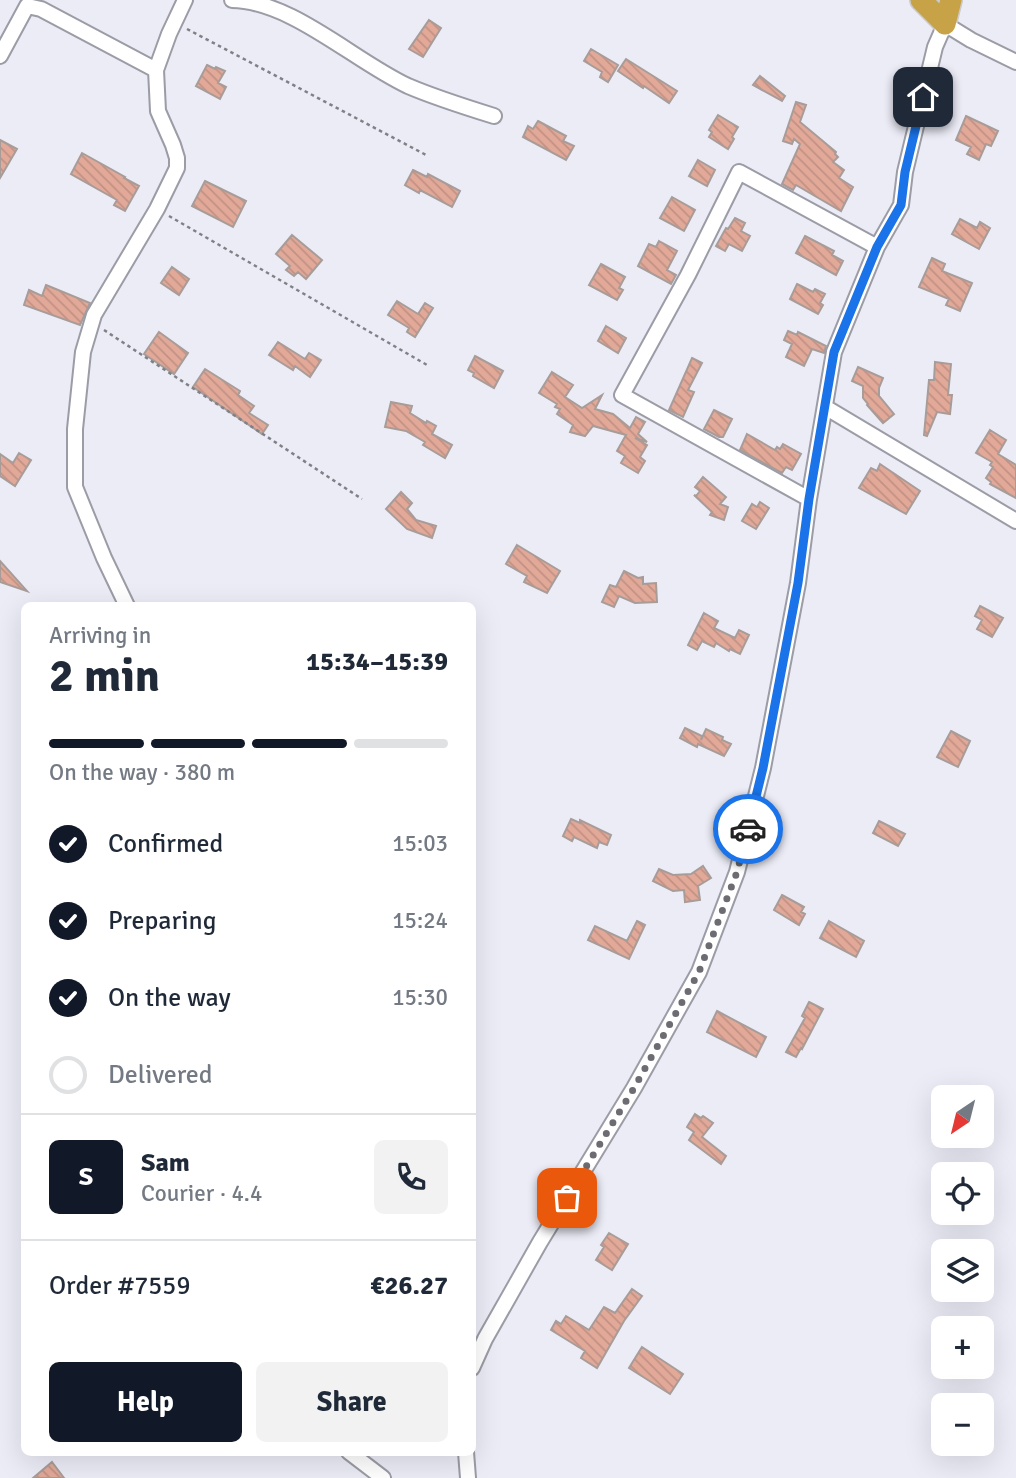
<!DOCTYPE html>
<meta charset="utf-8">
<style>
body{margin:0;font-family:Signika,sans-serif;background:#f2f2f3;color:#1f2937;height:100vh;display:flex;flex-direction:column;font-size:26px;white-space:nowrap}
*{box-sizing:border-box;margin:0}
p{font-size:23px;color:#747a83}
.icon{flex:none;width:38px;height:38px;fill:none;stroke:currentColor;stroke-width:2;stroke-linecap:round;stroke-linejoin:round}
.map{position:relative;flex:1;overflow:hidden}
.details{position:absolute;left:21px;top:602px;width:455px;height:854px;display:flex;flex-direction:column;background:#fff;border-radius:10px;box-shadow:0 7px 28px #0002}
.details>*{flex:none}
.needle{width:46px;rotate:215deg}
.buttons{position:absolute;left:931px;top:1085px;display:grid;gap:14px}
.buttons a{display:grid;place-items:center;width:63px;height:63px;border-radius:10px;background:#fff;box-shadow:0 7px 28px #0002;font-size:35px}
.pin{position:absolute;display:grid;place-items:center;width:60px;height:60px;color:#fff;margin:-30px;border-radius:14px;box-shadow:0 4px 10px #0006}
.courier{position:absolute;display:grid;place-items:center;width:70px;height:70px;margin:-35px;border:5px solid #1a73e8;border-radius:50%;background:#fff;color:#222;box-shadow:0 2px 9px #0007}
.overview em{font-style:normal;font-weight:800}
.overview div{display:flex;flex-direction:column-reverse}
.overview{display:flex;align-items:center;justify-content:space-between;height:119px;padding:0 28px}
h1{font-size:46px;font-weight:800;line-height:52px}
.bar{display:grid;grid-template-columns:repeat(4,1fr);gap:10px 7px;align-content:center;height:84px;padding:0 28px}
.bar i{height:9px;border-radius:5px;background:#e0e1e3}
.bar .selected{background:#111827}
.bar p{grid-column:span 4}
.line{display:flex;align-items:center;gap:18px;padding:0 28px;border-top:2px solid #e0e1e3}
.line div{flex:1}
.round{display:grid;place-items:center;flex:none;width:74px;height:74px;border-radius:10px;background:#f2f2f3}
ol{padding:0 28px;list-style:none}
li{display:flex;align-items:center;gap:21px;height:77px}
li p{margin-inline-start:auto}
li .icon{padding:7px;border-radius:50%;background:#111827;color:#fff;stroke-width:4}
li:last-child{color:#747a83}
li i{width:38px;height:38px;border:4px solid #e0e1e3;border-radius:50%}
.action{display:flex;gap:14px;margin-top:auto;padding:14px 28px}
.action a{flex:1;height:80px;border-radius:10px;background:#111827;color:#fff;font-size:28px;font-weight:800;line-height:80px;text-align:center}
.action a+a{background:#f2f2f3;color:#1f2937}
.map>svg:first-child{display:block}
</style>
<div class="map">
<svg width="1016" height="1478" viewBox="0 0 1016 1478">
<defs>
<pattern id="building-back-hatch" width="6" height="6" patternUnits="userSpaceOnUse" patternTransform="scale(1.75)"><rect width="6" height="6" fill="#e2a999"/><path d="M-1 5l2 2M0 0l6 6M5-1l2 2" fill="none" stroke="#c29184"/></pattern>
</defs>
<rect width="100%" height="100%" fill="#ececf7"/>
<!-- building -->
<path fill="url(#building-back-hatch)" stroke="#a89c99" stroke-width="2" d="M429 20 441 28 423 57 409 49Z
M591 49 618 65 608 82 600 77 602 72 584 61Z
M626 59 677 91 669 103 644 86 643 88 618 71Z
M207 65 215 69 216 67 225 71 218 83 226 87 220 99 196 86Z
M760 76 785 96 782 101 753 85Z
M796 102 806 105 800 122 836 152 835 154 838 157 833 162 844 170 839 178 853 187 841 211 796 185 793 190 782 184 800 144 794 139 792 144 783 141Z
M718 115 738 127 732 137 734 139 728 149 709 137 712 132 709 130Z
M966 116 998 131 991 146 986 144 979 160 967 154 971 147 956 140Z
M538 121 566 136 563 141 574 146 566 160 523 137 528 126 533 129Z
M0 140 17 149 0 178Z
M82 153 125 177 124 178 139 186 125 211 114 205 117 200 71 174Z
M698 160 715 170 707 186 689 176Z
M413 170 427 177 428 174 460 191 452 207 420 190 419 193 405 185Z
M205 181 246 201 233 227 192 206Z
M672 197 695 210 684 231 660 218Z
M735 218 745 223 741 231 750 236 742 251 729 244 725 251 716 246 726 228 728 229Z
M960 219 977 228 980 222 990 228 979 249 952 234Z
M292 235 322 260 306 279 298 272 294 276 286 270 290 266 276 254Z
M805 236 834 251 832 255 843 261 836 275 796 253Z
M659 241 677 251 667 270 676 275 671 284 638 266 649 244 656 247Z
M932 258 945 264 942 271 972 283 960 311 946 305 949 299 919 287Z
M601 264 625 277 619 288 623 290 617 300 589 285Z
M172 267 189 279 179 295 161 283Z
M797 284 813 292 815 289 825 294 820 303 823 305 818 314 790 299Z
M46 285 90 303 80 325 24 305 29 290 42 296Z
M397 301 418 314 425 303 433 308 415 337 407 332 409 328 388 315Z
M606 326 626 338 618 353 598 341Z
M788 331 797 335 798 332 826 346 824 353 812 349 804 366 786 357 792 344 784 340Z
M159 332 188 353 174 374 144 354Z
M278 342 305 359 309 353 321 360 310 377 295 366 293 370 269 355Z
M475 356 503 371 494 388 473 376 474 373 468 370Z
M692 358 702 363 688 390 694 392 683 417 669 410Z
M935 362 951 364 948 395H952L950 414 937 412 927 436 924 435 929 380H934Z
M858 367 883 378 879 388V396L894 414 883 423 867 405 868 404 863 398V386L852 381Z
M205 369 240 391 238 395 254 406 249 413 268 425 262 434 193 387Z
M552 372 573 385 565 397 582 408 602 395 595 409 613 414 630 428 636 417 645 422 638 434 647 442 635 438 647 445 640 457 645 461 638 473 621 463 625 456 617 451 626 435 593 426 585 436 570 432 573 425 557 414 560 409 555 407 557 404 539 393Z
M391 402 412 406 410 413 426 423 427 421 436 426 432 434 452 445 445 458 423 445 425 442 406 431 385 427Z
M714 410 732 419 723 437H719L704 429Z
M990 430 1006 440 998 454 1016 465V498L990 484 991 482 986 478 993 467 990 465 992 462 976 453Z
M747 434 775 450 777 447 780 449 783 444 801 454 792 470 786 467 782 473 740 450Z
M19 453 31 460 15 486 0 476V454L13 463Z
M880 464 920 491 906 514 859 488 871 468 877 471Z
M703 477 726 497 720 504 728 507 724 520 710 515 712 512 694 495 696 496 700 491 695 487Z
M401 492 412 503 407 509 416 520 436 526 432 538 407 529 386 509Z
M760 502 769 508 756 529 742 521 752 504 757 507Z
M517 545 560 571 547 593 524 582 527 576 506 564Z
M0 561 27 591 0 582Z
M624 571 638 578 643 577V584L656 583 657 602 635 603 619 596 614 607 602 602 610 585 616 587Z
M980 606 1003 618 992 637 977 629 982 620 975 616Z
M704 613 718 621 714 628 735 638 739 630 749 635 740 654 730 649 729 651 716 643 714 647 702 641 697 650 688 645Z
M685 728 702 736 701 740 706 729 723 737 722 740 731 744 724 756 698 744 697 747 680 738Z
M951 731 970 741 958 767 937 757Z
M571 819 580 823V820L611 835 607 845 599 842 597 848 574 837 572 841 563 836Z
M879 821 905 834 898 846 873 833Z
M703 866 711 878 698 886 700 900 685 902 684 890 673 891 653 881 659 869 673 875 691 874Z
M782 895 804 907 801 912 805 914 799 925 774 910Z
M637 921 645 925 629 959 588 940 595 926 627 941Z
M829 921 864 941 856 957 820 938Z
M809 1002 823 1009 802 1049 801 1048 796 1057 786 1052 805 1018 802 1016Z
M717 1011 766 1037 756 1057 707 1032Z
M695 1114 701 1118 703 1116 713 1123 702 1137 726 1156 721 1164 689 1140 694 1132 687 1127Z
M609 1233 628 1244 612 1270 596 1260 604 1247 601 1245Z
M632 1289 642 1296 624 1321 597 1368 581 1358 585 1351 551 1330 556 1321 561 1324 566 1316 589 1330 604 1307 615 1313Z
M642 1347 683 1374 670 1394 629 1368Z
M52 1462 64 1478H33Z"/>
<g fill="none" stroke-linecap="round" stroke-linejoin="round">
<!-- minor casing -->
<g stroke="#9b9ca6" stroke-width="18">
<path id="minor" d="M232 0C292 1 354 61 408 86 436 98 465 107 494 116
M0 56 27 6 41 9 156 70
M825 407 1016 521
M809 499 622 395 688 275 739 172 877 247
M127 606 104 558 75 487V429L83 352 94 315 157 209 177 168V158L173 145 158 111 156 70 169 34 185 0
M472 1368 485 1339 540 1242 634 1088 699 972 737 872 763 768 798 583 809 499 834 352 877 247 901 205 905 172 935 47 945 24 971 40 1016 62
M349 1452 383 1478
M466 1452 468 1478"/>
</g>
<!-- highway casing -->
<g stroke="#cbcbcc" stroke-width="24">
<path id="highway" d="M921 0 945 24
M945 24 951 0"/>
</g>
<!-- path -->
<path stroke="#808087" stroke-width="2.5" stroke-dasharray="3.5 3.5" stroke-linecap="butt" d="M187 29 428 156
M169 216 427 365
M104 330 362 499"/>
<!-- minor -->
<use href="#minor" stroke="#fff" stroke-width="14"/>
<!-- highway -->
<use href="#highway" stroke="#c7a246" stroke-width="21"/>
</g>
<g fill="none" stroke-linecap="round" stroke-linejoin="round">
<!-- done -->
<path stroke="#6c6c72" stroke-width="7" stroke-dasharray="0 12.6" d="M567 1198 634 1088 699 972 737 872 748 829"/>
<!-- route -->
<path stroke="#1a73e8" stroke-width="9" d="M748 829 763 768 798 583 809 499 834 352 877 247 901 205 905 172 923 97"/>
</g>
</svg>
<div class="buttons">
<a><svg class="needle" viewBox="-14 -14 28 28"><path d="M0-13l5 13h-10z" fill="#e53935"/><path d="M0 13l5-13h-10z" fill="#747a83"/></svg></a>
<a><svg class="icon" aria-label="locate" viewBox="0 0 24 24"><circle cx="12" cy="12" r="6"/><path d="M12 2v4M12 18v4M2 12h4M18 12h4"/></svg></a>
<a><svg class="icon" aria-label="layers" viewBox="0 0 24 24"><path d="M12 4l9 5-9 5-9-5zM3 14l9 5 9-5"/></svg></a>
<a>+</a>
<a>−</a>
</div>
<div class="pin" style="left:567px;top:1198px;background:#ea580c"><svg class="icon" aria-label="bag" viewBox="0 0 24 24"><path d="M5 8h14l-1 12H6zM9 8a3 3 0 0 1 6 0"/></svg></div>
<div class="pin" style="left:923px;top:97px;background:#1f2937"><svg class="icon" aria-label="home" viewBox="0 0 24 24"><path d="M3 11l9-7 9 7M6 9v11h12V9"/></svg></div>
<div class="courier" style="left:748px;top:829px"><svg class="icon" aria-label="car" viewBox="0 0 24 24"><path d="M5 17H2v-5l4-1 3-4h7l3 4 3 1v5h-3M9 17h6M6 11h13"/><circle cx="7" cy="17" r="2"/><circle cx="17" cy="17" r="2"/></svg></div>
<section class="details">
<div class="overview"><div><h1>2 min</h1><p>Arriving in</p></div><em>15:34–15:39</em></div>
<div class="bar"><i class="selected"></i><i class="selected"></i><i class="selected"></i><i></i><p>On the way · 380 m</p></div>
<ol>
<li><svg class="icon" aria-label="check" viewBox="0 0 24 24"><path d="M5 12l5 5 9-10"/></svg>Confirmed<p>15:03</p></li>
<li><svg class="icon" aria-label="check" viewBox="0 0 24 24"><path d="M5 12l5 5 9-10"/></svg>Preparing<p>15:24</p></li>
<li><svg class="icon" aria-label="check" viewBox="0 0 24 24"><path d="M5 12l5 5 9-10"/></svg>On the way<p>15:30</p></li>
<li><i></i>Delivered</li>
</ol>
<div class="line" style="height:126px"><b class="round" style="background:#111827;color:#fff">S</b><div><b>Sam</b><p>Courier · 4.4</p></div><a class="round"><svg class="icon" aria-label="phone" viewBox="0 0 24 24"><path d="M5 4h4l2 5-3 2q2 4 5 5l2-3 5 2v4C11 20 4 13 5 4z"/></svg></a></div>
<div class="line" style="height:91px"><div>Order #7559</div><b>€26.27</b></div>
<div class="action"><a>Help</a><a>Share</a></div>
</section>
</div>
